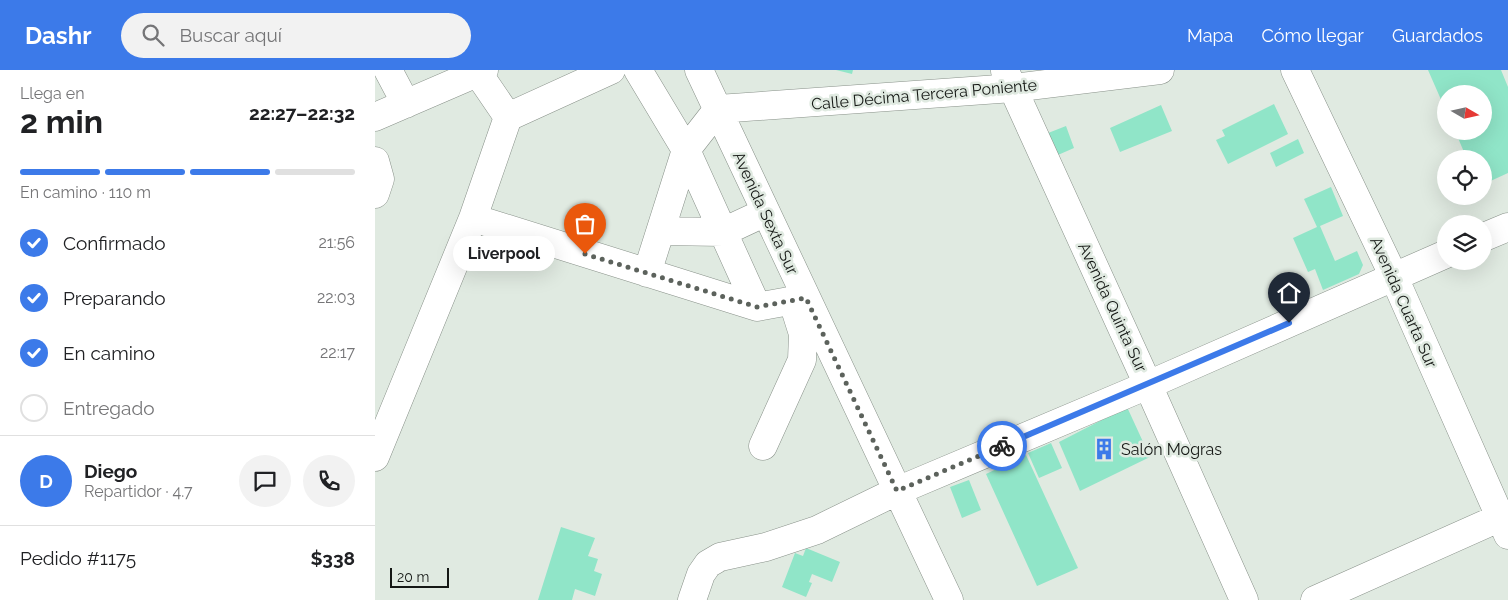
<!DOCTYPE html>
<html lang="es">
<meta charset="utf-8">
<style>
body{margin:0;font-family:Raleway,sans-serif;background:#f2f2f2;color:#202124;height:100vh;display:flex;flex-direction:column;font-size:19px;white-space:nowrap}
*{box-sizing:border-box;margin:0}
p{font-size:16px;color:#757577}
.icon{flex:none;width:28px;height:28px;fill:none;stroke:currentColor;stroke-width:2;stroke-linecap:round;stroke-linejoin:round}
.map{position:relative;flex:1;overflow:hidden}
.sheet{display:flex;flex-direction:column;background:#fff;width:375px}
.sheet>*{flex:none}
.needle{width:32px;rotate:99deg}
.tools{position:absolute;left:1062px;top:15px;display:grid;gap:10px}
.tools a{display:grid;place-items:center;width:55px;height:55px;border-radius:50%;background:#fff;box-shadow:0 5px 20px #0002;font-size:25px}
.scale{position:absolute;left:15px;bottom:12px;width:59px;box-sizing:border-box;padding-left:5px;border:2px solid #151815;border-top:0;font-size:14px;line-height:18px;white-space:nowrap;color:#151815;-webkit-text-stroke:4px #e0eae1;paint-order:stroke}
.pin{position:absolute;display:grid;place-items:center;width:42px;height:42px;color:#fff;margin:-51px -21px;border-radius:50% 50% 50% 0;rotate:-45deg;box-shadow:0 0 5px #0007}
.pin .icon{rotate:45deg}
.courier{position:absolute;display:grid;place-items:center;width:50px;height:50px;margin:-25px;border:4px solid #3c7ae9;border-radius:50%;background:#fff;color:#222;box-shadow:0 1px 6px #0007}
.bubble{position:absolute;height:35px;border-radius:18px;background:#fff;box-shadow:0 5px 20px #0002;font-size:16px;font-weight:700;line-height:35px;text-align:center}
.head em{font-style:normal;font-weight:700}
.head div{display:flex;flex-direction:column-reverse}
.head{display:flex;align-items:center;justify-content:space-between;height:85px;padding:0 20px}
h1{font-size:32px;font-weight:700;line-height:38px}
.bar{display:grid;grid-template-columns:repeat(4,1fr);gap:8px 5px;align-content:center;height:60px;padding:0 20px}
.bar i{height:6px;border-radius:4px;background:#e0e0e0}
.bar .current{background:#3c7ae9}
.bar p{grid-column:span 4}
.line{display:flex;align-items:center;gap:12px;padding:0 20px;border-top:1px solid #e0e0e0}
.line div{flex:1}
.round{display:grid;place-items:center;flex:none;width:52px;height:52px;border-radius:26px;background:#f2f2f2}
ol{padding:0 20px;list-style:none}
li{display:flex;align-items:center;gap:15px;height:55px}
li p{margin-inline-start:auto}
li .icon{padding:5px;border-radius:50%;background:#3c7ae9;color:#fff;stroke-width:4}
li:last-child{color:#757577}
li i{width:28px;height:28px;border:2px solid #e0e0e0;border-radius:50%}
header{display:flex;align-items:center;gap:30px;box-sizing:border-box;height:70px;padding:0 25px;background:#3c7ae9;color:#fff}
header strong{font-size:24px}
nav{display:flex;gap:28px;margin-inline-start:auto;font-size:18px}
.search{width:350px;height:45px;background:#f2f2f2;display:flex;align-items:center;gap:12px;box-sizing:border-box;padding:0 18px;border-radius:28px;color:#757577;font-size:19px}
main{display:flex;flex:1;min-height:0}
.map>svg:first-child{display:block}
</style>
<header>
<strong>Dashr</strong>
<div class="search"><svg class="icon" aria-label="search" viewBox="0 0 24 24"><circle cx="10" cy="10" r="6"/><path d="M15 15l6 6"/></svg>Buscar aquí</div>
<nav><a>Mapa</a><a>Cómo llegar</a><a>Guardados</a></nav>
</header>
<main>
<section class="sheet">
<div class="head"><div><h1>2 min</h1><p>Llega en</p></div><em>22:27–22:32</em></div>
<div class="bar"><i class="current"></i><i class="current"></i><i class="current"></i><i></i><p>En camino · 110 m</p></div>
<ol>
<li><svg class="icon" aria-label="check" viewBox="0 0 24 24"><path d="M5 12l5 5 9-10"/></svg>Confirmado<p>21:56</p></li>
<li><svg class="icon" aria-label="check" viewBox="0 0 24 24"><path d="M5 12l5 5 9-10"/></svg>Preparando<p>22:03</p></li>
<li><svg class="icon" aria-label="check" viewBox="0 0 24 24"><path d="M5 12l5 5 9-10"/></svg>En camino<p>22:17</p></li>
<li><i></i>Entregado</li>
</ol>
<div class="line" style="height:90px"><b class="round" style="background:#3c7ae9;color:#fff">D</b><div><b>Diego</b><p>Repartidor · 4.7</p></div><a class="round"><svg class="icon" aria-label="chat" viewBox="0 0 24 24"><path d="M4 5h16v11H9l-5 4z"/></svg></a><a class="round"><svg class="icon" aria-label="phone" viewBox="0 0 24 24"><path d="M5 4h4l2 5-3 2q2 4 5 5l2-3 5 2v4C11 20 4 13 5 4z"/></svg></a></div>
<div class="line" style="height:65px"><div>Pedido #1175</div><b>$338</b></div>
</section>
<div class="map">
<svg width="1133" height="530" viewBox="0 0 1133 530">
<rect width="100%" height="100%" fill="#e0eae1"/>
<!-- building -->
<path fill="#90e5c8" d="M461 0H478L477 4Z
M1053 0H1126L1133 17V103L1109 114V89H1092L1080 61H1109V24H1071V41Z
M899 34 913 64 853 94 841 70 850 66 847 60Z
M786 35 797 61 745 82 735 58Z
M691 56 699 78 676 88 668 65Z
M923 69 929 83 901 97 895 83Z
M956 117 968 146 945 156 960 191 982 181 988 195 984 204 948 220 940 199 933 202 918 168 942 157 929 129Z
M752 337 775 387 705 421 684 372Z
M676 373 687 398 664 408 653 383Z
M651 385 703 498 662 516 611 404Z
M594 410 606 440 587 448 575 417Z
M186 457 220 468 213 486 223 489 219 501 227 504 220 526 200 519 197 530H163Z
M431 478 465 492 457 512 437 504 434 512 437 513 431 527 407 517 420 483 428 486Z"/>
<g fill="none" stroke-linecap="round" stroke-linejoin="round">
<!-- minor casing -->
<g stroke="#889189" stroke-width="29">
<path id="minor" d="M13 0 31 34
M263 0 311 80 382 237
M324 0 574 530
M920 0 1019 207 1133 465
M630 1 773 315 869 530
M103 3 133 47 98 148 382 237 431 228
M0 47 109 0
M133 47 236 0
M0 91 5 109 0 124
M286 161 348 162 391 142
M1109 167 1133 157
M272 203 311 80 343 39 638 18 785 0
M388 376 427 290 428 264 418 232
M0 387 98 148
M317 530 326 504 333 494 345 487 391 477 442 460 522 421 773 315 1071 184
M940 530 1133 444"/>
</g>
<!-- minor -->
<use href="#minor" stroke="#fff" stroke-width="28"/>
</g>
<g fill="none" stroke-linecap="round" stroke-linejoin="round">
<!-- done -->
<path stroke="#5c625c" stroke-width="5" stroke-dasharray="0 9" d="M210 184 382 237 431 228 522 421 627 376"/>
<!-- route -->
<path stroke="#3c7ae9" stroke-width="6" d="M627 376 914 253"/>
</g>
<!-- icons -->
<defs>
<g id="building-bare" transform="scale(1.725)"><path d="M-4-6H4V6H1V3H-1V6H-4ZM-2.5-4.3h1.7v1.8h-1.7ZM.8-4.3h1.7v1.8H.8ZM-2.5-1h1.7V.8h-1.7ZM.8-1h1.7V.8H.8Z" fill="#3c7ae9" stroke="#e0eae1" stroke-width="2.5" paint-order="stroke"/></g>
</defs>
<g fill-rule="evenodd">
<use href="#building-bare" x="729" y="379"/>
</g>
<g text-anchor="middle" stroke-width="5" stroke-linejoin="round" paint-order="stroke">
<!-- street labels -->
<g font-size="16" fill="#151815" stroke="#e0eae1">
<text transform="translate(549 24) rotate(-5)" y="6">Calle Décima Tercera Poniente</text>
<text transform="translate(391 143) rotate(65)" y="6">Avenida Sexta Sur</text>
<text transform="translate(1029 232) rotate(66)" y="6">Avenida Cuarta Sur</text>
<text transform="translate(738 237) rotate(65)" y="6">Avenida Quinta Sur</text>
</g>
<!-- poi labels -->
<g font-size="16" fill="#151815" stroke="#e0eae1" text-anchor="start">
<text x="746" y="385">Salón Mogras</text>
</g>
</g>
</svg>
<div class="tools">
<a><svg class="needle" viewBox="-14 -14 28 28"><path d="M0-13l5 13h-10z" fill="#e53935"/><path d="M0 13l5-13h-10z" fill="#757577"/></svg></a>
<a><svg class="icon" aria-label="locate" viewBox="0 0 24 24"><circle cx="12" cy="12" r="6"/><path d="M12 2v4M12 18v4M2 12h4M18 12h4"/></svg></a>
<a><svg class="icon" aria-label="layers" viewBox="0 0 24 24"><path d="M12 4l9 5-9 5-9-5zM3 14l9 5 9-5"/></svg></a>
</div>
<div class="scale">20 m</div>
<div class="pin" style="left:210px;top:184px;background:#ea580c"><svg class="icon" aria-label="bag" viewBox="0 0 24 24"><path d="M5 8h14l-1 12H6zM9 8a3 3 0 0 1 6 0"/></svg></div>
<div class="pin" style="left:914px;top:253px;background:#1f2937"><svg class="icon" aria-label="home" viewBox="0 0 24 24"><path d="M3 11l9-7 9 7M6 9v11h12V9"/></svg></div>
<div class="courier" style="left:627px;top:376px"><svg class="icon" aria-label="bike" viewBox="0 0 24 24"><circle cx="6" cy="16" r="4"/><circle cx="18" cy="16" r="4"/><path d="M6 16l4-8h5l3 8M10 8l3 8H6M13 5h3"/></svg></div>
<div class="bubble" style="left:78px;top:166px;width:102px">Liverpool</div>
</div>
</main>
